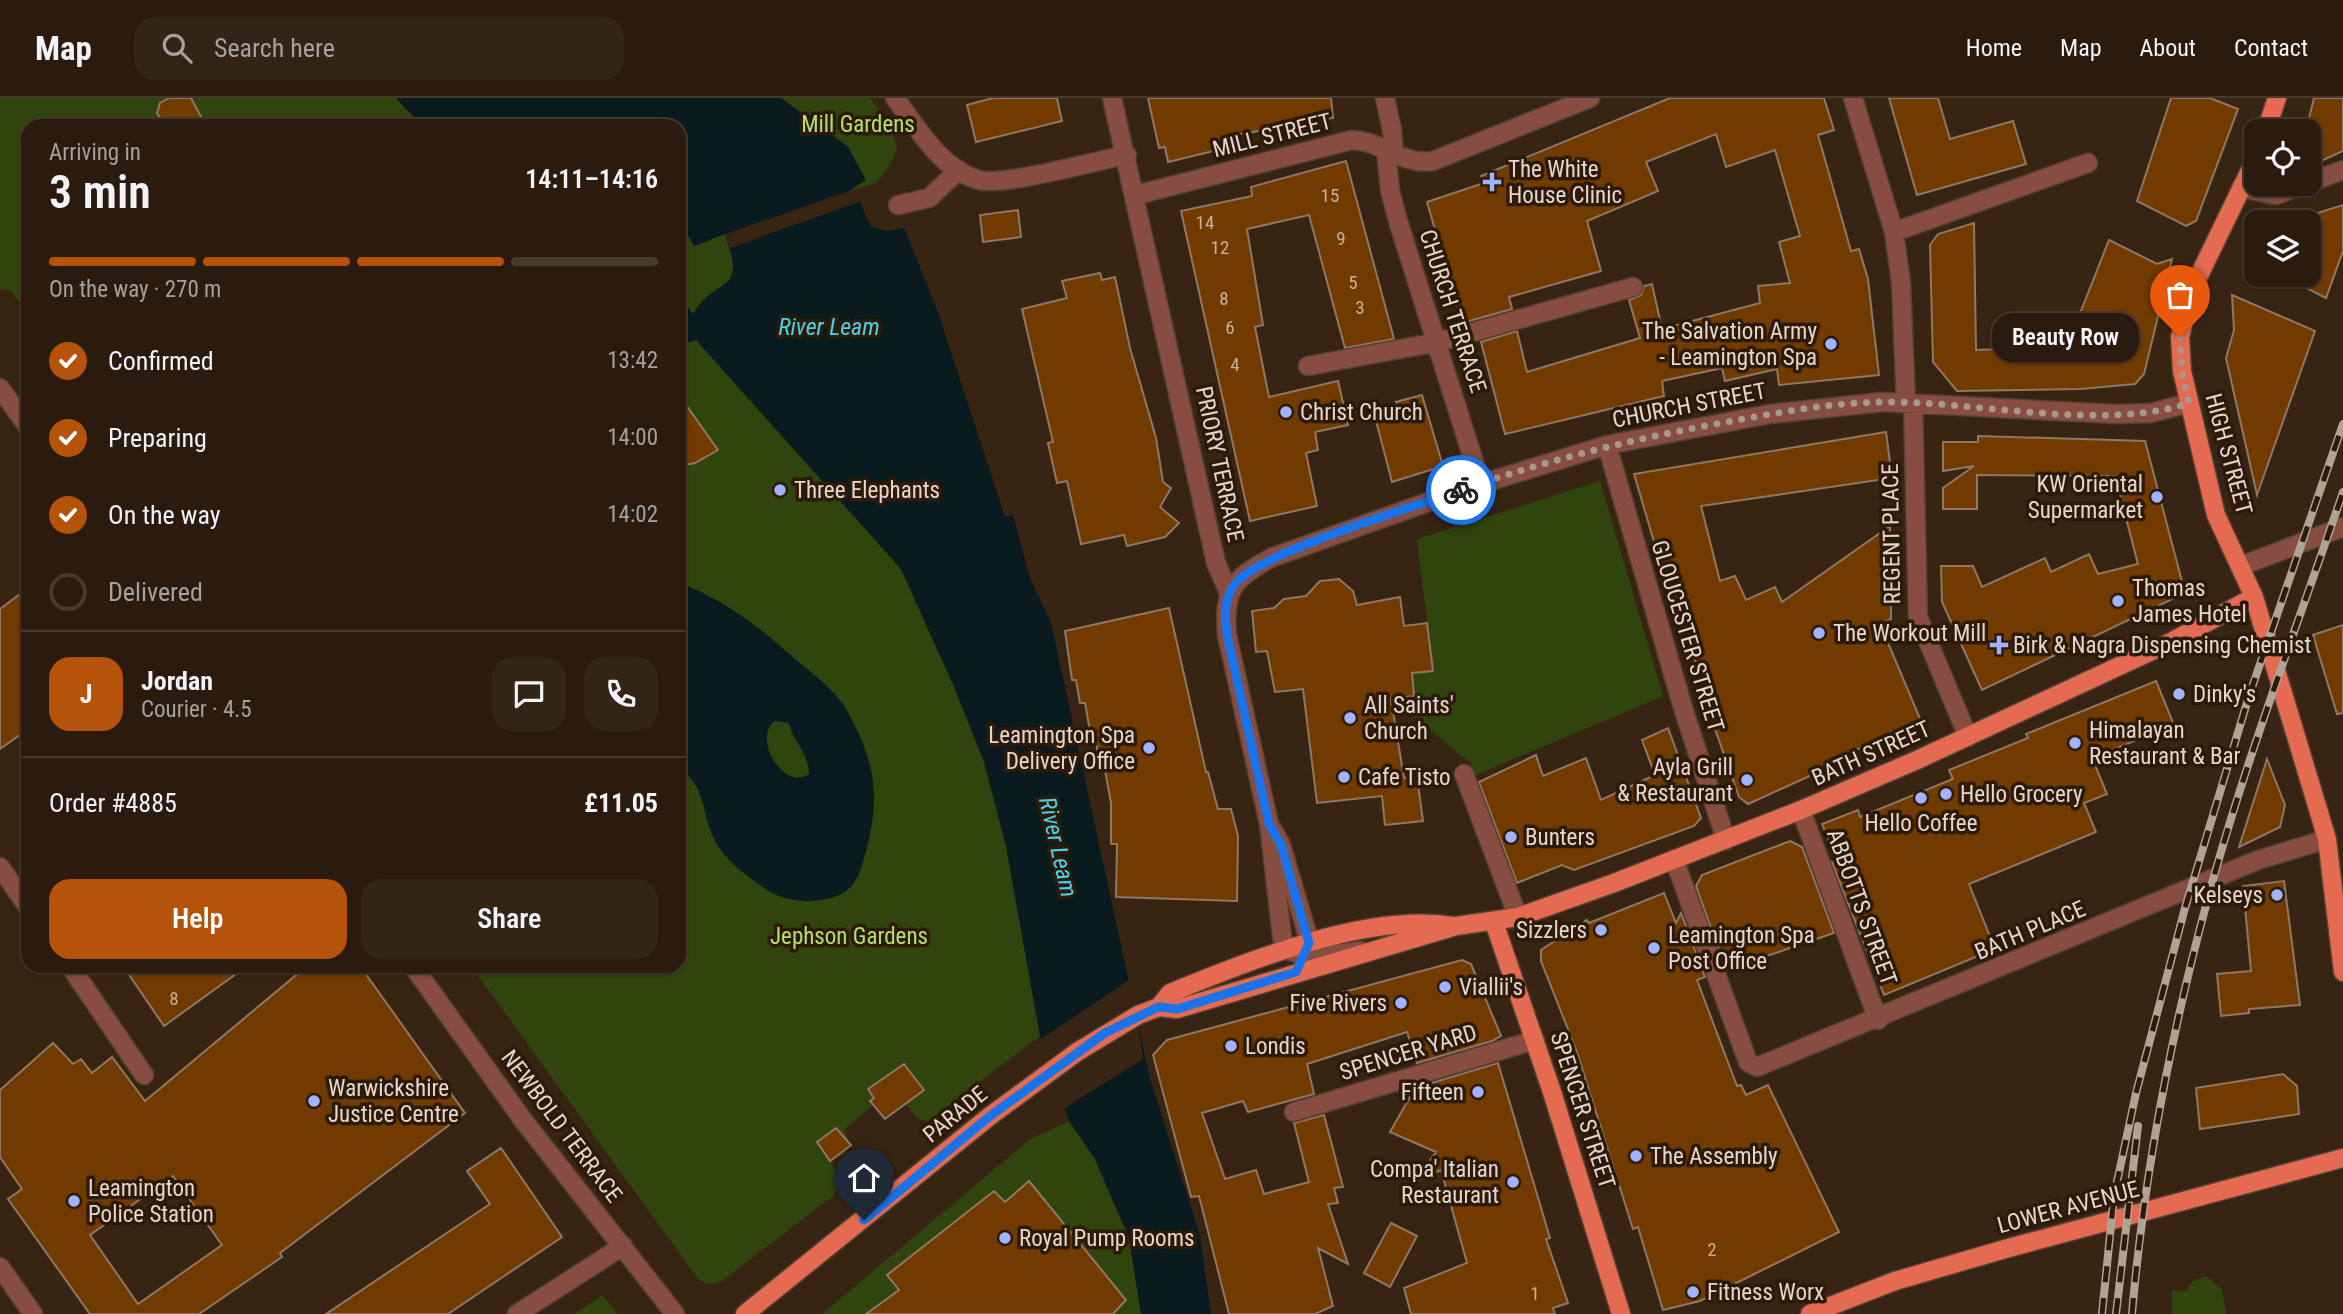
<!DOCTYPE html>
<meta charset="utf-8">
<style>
body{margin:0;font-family:"Roboto Condensed",sans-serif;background:#322417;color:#f1f3f6;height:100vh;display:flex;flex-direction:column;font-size:26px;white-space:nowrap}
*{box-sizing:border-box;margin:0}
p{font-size:23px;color:#a5a19e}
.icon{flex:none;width:38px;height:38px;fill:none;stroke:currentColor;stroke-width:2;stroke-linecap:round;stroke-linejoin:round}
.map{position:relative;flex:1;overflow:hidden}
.details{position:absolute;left:21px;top:21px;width:665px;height:854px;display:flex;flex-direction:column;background:#2a1b0e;border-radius:21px;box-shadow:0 2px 5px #0004,0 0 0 2px #46392e}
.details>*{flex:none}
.buttons{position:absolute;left:2244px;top:21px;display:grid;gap:14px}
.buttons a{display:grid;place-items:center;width:77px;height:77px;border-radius:14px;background:#2a1b0e;box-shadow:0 2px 5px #0004,0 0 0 2px #46392e;font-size:35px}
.pin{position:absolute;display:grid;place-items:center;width:60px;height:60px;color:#fff;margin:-72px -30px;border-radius:50% 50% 50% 0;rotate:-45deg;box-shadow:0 0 7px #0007}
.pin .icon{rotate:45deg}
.courier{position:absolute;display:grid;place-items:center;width:70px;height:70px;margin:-35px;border:5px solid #1a73e8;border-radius:50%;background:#fff;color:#222;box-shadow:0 2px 9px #0007}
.bubble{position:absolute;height:49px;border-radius:21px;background:#2a1b0e;box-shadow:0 2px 5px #0004,0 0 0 2px #46392e;font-size:23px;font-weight:600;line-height:49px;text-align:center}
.headline em{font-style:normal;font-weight:600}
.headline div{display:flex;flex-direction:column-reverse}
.headline{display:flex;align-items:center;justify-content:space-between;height:119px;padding:0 28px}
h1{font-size:46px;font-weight:600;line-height:52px}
.bar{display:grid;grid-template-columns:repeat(4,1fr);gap:10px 7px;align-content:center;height:84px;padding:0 28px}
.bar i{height:9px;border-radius:5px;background:#46392e}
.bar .selected{background:#b45309}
.bar p{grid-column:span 4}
.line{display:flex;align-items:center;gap:18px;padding:0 28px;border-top:2px solid #46392e}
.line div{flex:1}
.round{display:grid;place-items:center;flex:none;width:74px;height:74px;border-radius:21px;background:#322417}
ol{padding:0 28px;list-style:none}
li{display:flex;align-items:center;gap:21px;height:77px}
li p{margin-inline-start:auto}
li .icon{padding:7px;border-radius:50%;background:#b45309;color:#fff;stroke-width:4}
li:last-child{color:#a5a19e}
li i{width:38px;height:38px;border:4px solid #46392e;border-radius:50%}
.action{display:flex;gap:14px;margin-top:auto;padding:14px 28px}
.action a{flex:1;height:80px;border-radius:21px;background:#b45309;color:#fff;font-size:28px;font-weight:600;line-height:80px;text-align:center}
.action a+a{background:#322417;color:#f1f3f6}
header{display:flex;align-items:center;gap:42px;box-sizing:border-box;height:98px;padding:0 35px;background:#2a1b0e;border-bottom:2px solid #46392e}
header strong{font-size:33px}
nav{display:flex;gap:38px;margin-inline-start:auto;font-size:24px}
.search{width:490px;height:63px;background:#322417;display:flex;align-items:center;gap:18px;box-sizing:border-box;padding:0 24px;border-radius:21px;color:#a5a19e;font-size:26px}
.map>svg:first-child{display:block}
</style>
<header>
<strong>Map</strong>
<div class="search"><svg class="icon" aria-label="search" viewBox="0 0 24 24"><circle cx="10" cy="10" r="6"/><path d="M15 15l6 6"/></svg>Search here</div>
<nav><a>Home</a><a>Map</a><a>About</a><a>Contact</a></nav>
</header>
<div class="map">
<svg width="2343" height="1216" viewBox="0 0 2343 1216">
<rect width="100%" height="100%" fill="#382413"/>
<!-- green -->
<path fill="#30440e" d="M0 0H396L422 28H28V216L11 193 0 191Z
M781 0H870L891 28 897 50 892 63 877 85 849 93 848 49Z
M679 121 694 148 725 136 734 164 731 182 699 206 693 216 679 199Z
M679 239 684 246 696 242 901 471 955 591 984 664 1006 748 1040 938 928 1023 918 1021 906 1006 885 1021 873 1007 844 1032 851 1048 846 1052 847 1055 831 1063 841 1082 833 1098 722 1183C712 1188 703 1187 696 1178L471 868H679Z
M1600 383 1663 598 1471 679V665L1391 601 1414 598 1411 576 1433 572 1417 441Z
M1069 1023 1095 1061 1129 1140 1141 1216H822L1029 1042Z
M2206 1178 2222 1191 2226 1216H2172V1192L2186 1193 2193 1183Z
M603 1197 617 1216H574Z"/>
<!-- water -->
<path fill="#091b1f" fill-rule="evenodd" d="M396 0H781L848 49 866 82 849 93 853 106 860 104 871 129 888 133 904 130 938 214 1005 419 1013 417 1030 480 1051 524 1150 981 1200 1137 1211 1216H1141L1129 1140 1095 1061 1069 1023 1040 938 1006 748 984 664 955 591 901 471 696 242 683 246 679 239V230L688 223 679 212V199L693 216C716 176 748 200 725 136L694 148 679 121V28H422Z
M679 484C731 506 759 529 801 566 821 582 840 597 851 620 876 668 880 701 866 753 858 783 853 797 821 802 805 805 783 802 769 793 752 782 729 766 718 748 699 718 711 695 679 669ZM775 623 789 625C793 644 809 656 809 676 783 694 752 639 775 623Z"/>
<!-- pier -->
<path fill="#382413" d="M849 93 853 106 730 150 725 136Z
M1132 880 1143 961 1063 1011 1038 943Z"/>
<!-- building -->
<path fill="#713b00" stroke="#8f7764" stroke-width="2" fill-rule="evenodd" d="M169 0H191L206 28H165L157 15 160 5Z
M993 0H1057L1062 23 976 44 967 7Z
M1148 0H1331L1333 20 1224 39 1226 50 1168 64 1165 49 1159 50Z
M1670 0H1824L1834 32 1818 37 1851 153 1859 151 1868 181 1879 277 1779 287 1777 271 1725 283 1722 270 1662 283 1664 298 1505 336 1481 244 1517 233 1527 274 1640 240 1629 202 1641 197 1644 188 1652 186 1662 231 1760 205 1758 188 1790 185 1779 144 1800 138 1775 52 1726 69 1716 36 1646 64 1658 93 1587 123 1601 173 1509 199 1512 211 1462 225 1427 104 1484 85 1481 78Z
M1889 0H1938L1950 41 2013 23 2026 66 1917 97Z
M2171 0H2210L2238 11 2196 123 2186 128 2137 103Z
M2314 0H2343V53L2308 69V24Z
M1346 63 1394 241 1345 250 1309 117 1247 131 1263 227 1255 229 1269 299 1338 283 1348 327 1315 334 1318 352 1306 355 1317 408 1250 423 1181 113 1252 98 1251 89Z
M2343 107V153L2326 200 2308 191V118Z
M1018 112 1021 139 983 144 980 117Z
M1974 125 1976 252 2075 248 2079 218 2109 142 2157 166 2172 161 2144 276 2135 286 2080 291 1957 293 1933 264 1930 147 1938 136Z
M1100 175 1102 182 1115 179 1130 250 1156 340 1163 384 1171 390 1160 409 1179 425 1165 439 1127 448 1124 437 1081 446 1067 383 1057 385 1048 345 1053 344 1022 211 1067 200 1062 183Z
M2232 197 2315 233 2257 397 2226 260 2234 232Z
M679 297 718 352 695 365 679 368Z
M1422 297 1443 368 1392 384 1375 319 1400 311 1396 304Z
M1886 334 1892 380 1701 408 1720 483 1735 478 1746 502 1775 489 1782 504 1890 428 1891 521 1880 526 1921 623 1840 659 1832 668 1748 706 1739 699 1715 631 1670 479 1665 481 1634 376Z
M1978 338 2145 343 2185 495 1982 592 1942 504 1941 468H1973L1982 489 2045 460 2051 474 2089 456 2098 476 2138 466 2115 378 1977 377V411H1943V390L1974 368 1943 373V344H1978Z
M1339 481 1353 493 1357 507 1400 499 1404 528 1427 525 1433 573 1412 575 1414 598 1391 601 1404 680 1411 679 1412 687 1418 686 1423 723 1385 727 1382 698 1317 705 1303 591 1275 594 1267 553 1256 554 1252 513 1274 510 1284 501 1306 498 1320 483Z
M28 490V631L0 651V511Z
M1169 510 1206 674H1208L1218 711H1231L1238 738 1237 803 1116 799 1117 746H1111V705L1103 661 1098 662 1096 639H1091L1085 605H1080L1076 582H1072L1065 533Z
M2343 527V615L2337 616 2313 537Z
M2156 583 2174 627 2092 660 2107 696 2084 705 2096 734 1969 786 1995 851 1884 897 1832 764 1839 767 1822 726 1858 712 1860 719 1953 681 1949 672 2028 640 2026 636Z
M1668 630 1701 720 1694 728 1574 772 1562 767 1517 785 1479 684 1536 657 1543 678 1586 660 1601 702 1655 677 1642 642Z
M2267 661 2285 707 2280 729 2239 749Z
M1790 743 1802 749 1834 835 1726 872 1696 788 1702 777Z
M2284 783 2300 907 2249 911V915L2221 918 2217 876 2251 873 2243 788Z
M1664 795 1676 825 1681 815 1705 879 1697 882 1737 988 1741 987 1746 997 1768 987 1839 1134 1700 1203 1663 1212 1638 1129 1633 1131 1577 954 1541 863V852L1587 822 1589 825Z
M1462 862 1471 866 1501 938 1492 943 1417 965 1407 934 1307 966 1314 996 1248 1014 1243 1003 1202 1015 1225 1081 1256 1072 1264 1096 1309 1084 1294 1025 1324 1017 1343 1089 1334 1090 1338 1105 1328 1106 1348 1166 1318 1150 1333 1208 1315 1216H1229L1199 1098 1191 1099 1153 957 1167 942Z
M123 868H247L164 928Z
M307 868H360L465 1015 280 1155 282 1159 199 1216H90L8 1101 22 1091 0 1059V992L53 945 73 966 81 961 92 975 112 959 145 1003ZM173 1078 222 1147 138 1206 90 1137Z
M1498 965 1550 1140 1546 1141 1568 1205 1553 1210 1555 1216H1411L1404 1190 1467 1165 1441 1072 1414 1084 1436 1054 1390 1034 1415 990Z
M904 966 924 992 885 1021 870 1003 874 1000 868 991Z
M2283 976 2297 988 2299 1016 2200 1031 2196 990Z
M836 1030 851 1047 830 1063 817 1044Z
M501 1050 562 1139 448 1216H326L490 1106 467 1073Z
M1029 1083 1126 1202 1113 1216H866L899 1192 887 1177 994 1093 1005 1104Z
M1391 1125 1417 1138 1390 1189 1364 1175Z"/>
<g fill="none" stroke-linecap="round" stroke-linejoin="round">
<!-- minor casing -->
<g stroke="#544131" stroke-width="21">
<path id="minor" d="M895 0C916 28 942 73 979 82 1002 89 1098 62 1127 57
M1112 0 1216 465 1229 495
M1385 0 1392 32 1394 56
M1853 0 1894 134 1901 185 1906 305
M1386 53 1390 92 1398 123 1481 386
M2241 90 2276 97 2343 72
M1136 97 1352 42C1380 42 1403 68 1433 63L1590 0
M898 107 929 100 959 72
M1894 134 2088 65
M1308 268 1438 244 1633 189
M0 290 28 329
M1913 305 1918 519 1968 639
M1607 347 1683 610 1726 742
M2241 468 2343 429
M1464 676 1518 819
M1801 712 1878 922
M1273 732 1281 747 1306 832 1309 845 1305 858
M1674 761 1748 964 1757 969 2258 762 2327 741
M0 769 28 809
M1360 853 1309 859 1287 852 1282 839 1269 726 1227 537C1223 492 1233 480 1273 459L1465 391 1607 347 1770 316 1882 304 2116 316 2151 315 2189 305
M70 868 144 977
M413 868 523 1022 675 1216
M1294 1014 1535 942
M0 1169 33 1216
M517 1216 623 1148"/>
</g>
<!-- major casing -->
<g stroke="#544131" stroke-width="21">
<path id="major" d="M2266 33 2277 0
M2256 60 2192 192 2180 239 2182 273 2216 417 2254 499 2327 741 2343 874
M1494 824 1552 994 1621 1216
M1159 909 1170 895C1249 863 1368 814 1453 828
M745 1216 990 1018 1077 954 1138 917 1159 909 1177 911 1456 828 1518 819 1614 785 1801 712 1917 662 2171 544 2254 499
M1810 1216 1895 1183 2005 1151 2343 1060"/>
</g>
<!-- minor -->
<use href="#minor" stroke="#874d40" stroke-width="18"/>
<!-- major -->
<use href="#major" stroke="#e46b51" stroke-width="18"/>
<!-- rail casing -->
<g stroke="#b1a296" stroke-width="8">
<path id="rail" d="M2102 1216 2114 1098 2136 995 2185 810 2249 598 2343 326
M2116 1216 2138 1028
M2132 1216C2144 1076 2171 936 2208 800 2245 663 2297 529 2343 394"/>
</g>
<!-- rail -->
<use href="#rail" stroke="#2d1a0a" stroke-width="5" stroke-dasharray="16" stroke-linecap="butt"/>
</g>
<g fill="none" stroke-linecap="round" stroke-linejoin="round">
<!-- done -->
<path stroke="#a8988c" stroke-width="7" stroke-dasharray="0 12.6" d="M1461 392C1548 362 1636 340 1727 324 1776 315 1828 305 1879 304 1972 302 2102 334 2189 305L2182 274 2180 239"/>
<!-- route -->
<path stroke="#1a73e8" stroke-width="9" d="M864 1122 990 1018 1105 935 1158 909 1177 911 1296 874 1309 845 1281 747 1269 726 1227 537C1225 519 1223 501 1235 486 1257 455 1417 408 1461 392"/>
</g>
<!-- markers -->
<g fill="#a1b3fd" stroke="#2d1a0a" stroke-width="2.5">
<path d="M1488.5 73.5h7v7h7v7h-7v7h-7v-7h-7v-7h7z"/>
<circle cx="1831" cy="246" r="7"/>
<circle cx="1286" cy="314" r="7"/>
<circle cx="780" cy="392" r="7"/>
<circle cx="2157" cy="399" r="7"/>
<circle cx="2118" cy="503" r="7"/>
<circle cx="1819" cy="535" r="7"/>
<path d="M1995.5 536.5h7v7h7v7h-7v7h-7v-7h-7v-7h7z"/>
<circle cx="2179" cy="596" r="7"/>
<circle cx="1350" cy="620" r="7"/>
<circle cx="2075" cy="645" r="7"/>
<circle cx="1149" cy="650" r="7"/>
<circle cx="1344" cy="679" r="7"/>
<circle cx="1747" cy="682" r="7"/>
<circle cx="1946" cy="696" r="7"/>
<circle cx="1921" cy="700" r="7"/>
<circle cx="1511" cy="739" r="7"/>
<circle cx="2277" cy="797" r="7"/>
<circle cx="1601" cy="832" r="7"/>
<circle cx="1654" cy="850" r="7"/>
<circle cx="1445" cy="889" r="7"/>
<circle cx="1401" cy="905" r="7"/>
<circle cx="1231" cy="948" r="7"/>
<circle cx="1478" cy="994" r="7"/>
<circle cx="314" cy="1003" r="7"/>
<circle cx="1636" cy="1058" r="7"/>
<circle cx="1513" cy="1084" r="7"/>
<circle cx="74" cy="1103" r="7"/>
<circle cx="1005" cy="1140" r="7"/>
<circle cx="1693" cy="1194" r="7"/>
</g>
<g text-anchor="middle" stroke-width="7" stroke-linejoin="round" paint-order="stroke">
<!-- number labels -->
<g font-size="19" fill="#c8b09a">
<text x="1330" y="104">15</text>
<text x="1205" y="131">14</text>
<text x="1341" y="147">9</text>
<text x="1220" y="156">12</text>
<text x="1353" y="191">5</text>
<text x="1224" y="207">8</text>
<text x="1360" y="216">3</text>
<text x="1230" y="236">6</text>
<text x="1235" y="273">4</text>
<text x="174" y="907">8</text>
<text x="1712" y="1158">2</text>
<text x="1535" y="1202">1</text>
</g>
<!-- park labels -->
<g font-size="23" fill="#b3e16e" stroke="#2d1a0a">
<text x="858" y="34">Mill Gardens</text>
<text x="849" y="846">Jephson Gardens</text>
</g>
<!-- street labels -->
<g font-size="23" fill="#e5d7cd" stroke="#2d1a0a">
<text transform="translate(1272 37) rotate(-14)" y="8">MILL STREET</text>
<text transform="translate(1453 213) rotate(72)" y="8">CHURCH TERRACE</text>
<text transform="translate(1689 307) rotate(-11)" y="8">CHURCH STREET</text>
<text transform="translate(2229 356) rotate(75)" y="8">HIGH STREET</text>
<text transform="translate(1220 366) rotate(78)" y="8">PRIORY TERRACE</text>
<text transform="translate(1891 436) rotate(-91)" y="8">REGENT PLACE</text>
<text transform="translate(1688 538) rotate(73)" y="8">GLOUCESTER STREET</text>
<text transform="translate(1871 655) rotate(-24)" y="8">BATH STREET</text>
<text transform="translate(1862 809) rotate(70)" y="8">ABBOTTS STREET</text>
<text transform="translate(2030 832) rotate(-23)" y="8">BATH PLACE</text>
<text transform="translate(1408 954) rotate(-17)" y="8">SPENCER YARD</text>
<text transform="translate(1583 1012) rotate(72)" y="8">SPENCER STREET</text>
<text transform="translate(955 1016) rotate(-39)" y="8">PARADE</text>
<text transform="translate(562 1028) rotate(53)" y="8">NEWBOLD TERRACE</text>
<text transform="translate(2068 1109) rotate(-15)" y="8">LOWER AVENUE</text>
</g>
<!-- poi labels -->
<g font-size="23" fill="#e5d7cd" stroke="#2d1a0a" text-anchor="start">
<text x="1508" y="79">The White<tspan x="1508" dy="26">House Clinic</tspan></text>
<text x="1817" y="241" text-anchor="end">The Salvation Army<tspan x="1817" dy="26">- Leamington Spa</tspan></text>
<text x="1300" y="322">Christ Church</text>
<text x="2143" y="394" text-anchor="end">KW Oriental<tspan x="2143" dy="26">Supermarket</tspan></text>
<text x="794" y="400">Three Elephants</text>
<text x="2132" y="498">Thomas<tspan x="2132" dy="26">James Hotel</tspan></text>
<text x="1833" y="543">The Workout Mill</text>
<text x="2013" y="555">Birk &amp; Nagra Dispensing Chemist</text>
<text x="2193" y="604">Dinky's</text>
<text x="1364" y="615">All Saints'<tspan x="1364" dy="26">Church</tspan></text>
<text x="2089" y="640">Himalayan<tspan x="2089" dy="26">Restaurant &amp; Bar</tspan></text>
<text x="1135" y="645" text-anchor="end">Leamington Spa<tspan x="1135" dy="26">Delivery Office</tspan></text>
<text x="1733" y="677" text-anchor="end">Ayla Grill<tspan x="1733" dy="26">&amp; Restaurant</tspan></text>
<text x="1358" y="687">Cafe Tisto</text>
<text x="1960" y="704">Hello Grocery</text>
<text x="1921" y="733" text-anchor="middle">Hello Coffee</text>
<text x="1525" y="747">Bunters</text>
<text x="2263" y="805" text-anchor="end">Kelseys</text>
<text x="1587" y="840" text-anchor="end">Sizzlers</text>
<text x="1668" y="845">Leamington Spa<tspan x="1668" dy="26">Post Office</tspan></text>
<text x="1459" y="897">Viallii's</text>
<text x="1387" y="913" text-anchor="end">Five Rivers</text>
<text x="1245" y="956">Londis</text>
<text x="328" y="998">Warwickshire<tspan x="328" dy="26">Justice Centre</tspan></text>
<text x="1464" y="1002" text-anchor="end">Fifteen</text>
<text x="1650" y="1066">The Assembly</text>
<text x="1499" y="1079" text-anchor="end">Compa' Italian<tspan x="1499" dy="26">Restaurant</tspan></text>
<text x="88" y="1098">Leamington<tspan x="88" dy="26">Police Station</tspan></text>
<text x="1019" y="1148">Royal Pump Rooms</text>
<text x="1707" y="1202">Fitness Worx</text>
</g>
<!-- water labels -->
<g font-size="24" font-style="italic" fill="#47d3ee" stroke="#2d1a0a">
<text x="829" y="237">River Leam</text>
<text transform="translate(1058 749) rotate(77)" y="8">River Leam</text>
</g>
</g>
</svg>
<div class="buttons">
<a><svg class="icon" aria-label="locate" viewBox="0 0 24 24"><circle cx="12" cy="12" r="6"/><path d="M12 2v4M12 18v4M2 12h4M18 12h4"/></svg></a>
<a><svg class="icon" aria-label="layers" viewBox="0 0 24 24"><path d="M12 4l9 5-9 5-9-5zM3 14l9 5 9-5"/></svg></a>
</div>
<div class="pin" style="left:2180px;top:239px;background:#ea580c"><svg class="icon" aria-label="bag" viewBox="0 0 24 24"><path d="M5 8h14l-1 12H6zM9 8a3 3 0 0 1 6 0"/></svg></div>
<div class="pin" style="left:864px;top:1122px;background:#1f2937"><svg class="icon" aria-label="home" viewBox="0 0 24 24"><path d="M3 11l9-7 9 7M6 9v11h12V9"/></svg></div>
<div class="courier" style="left:1461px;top:392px"><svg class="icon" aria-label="bike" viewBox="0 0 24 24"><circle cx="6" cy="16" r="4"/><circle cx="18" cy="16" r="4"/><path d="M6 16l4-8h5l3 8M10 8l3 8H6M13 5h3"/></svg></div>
<div class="bubble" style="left:1992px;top:215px;width:147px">Beauty Row</div>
<section class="details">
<div class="headline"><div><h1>3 min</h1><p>Arriving in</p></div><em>14:11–14:16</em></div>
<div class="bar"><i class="selected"></i><i class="selected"></i><i class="selected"></i><i></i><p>On the way · 270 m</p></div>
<ol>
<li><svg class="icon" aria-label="check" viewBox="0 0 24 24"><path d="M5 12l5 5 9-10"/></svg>Confirmed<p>13:42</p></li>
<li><svg class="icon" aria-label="check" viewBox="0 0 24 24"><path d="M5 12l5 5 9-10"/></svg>Preparing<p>14:00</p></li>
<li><svg class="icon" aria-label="check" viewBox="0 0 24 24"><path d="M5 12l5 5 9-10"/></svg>On the way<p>14:02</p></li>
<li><i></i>Delivered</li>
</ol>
<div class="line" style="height:126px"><b class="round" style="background:#b45309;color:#fff">J</b><div><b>Jordan</b><p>Courier · 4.5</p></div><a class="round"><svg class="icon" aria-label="chat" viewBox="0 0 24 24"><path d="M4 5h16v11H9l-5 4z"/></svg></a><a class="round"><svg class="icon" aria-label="phone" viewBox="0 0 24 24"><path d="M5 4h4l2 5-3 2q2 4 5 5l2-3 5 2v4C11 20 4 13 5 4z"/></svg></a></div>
<div class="line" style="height:91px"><div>Order #4885</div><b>£11.05</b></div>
<div class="action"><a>Help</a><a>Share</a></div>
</section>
</div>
